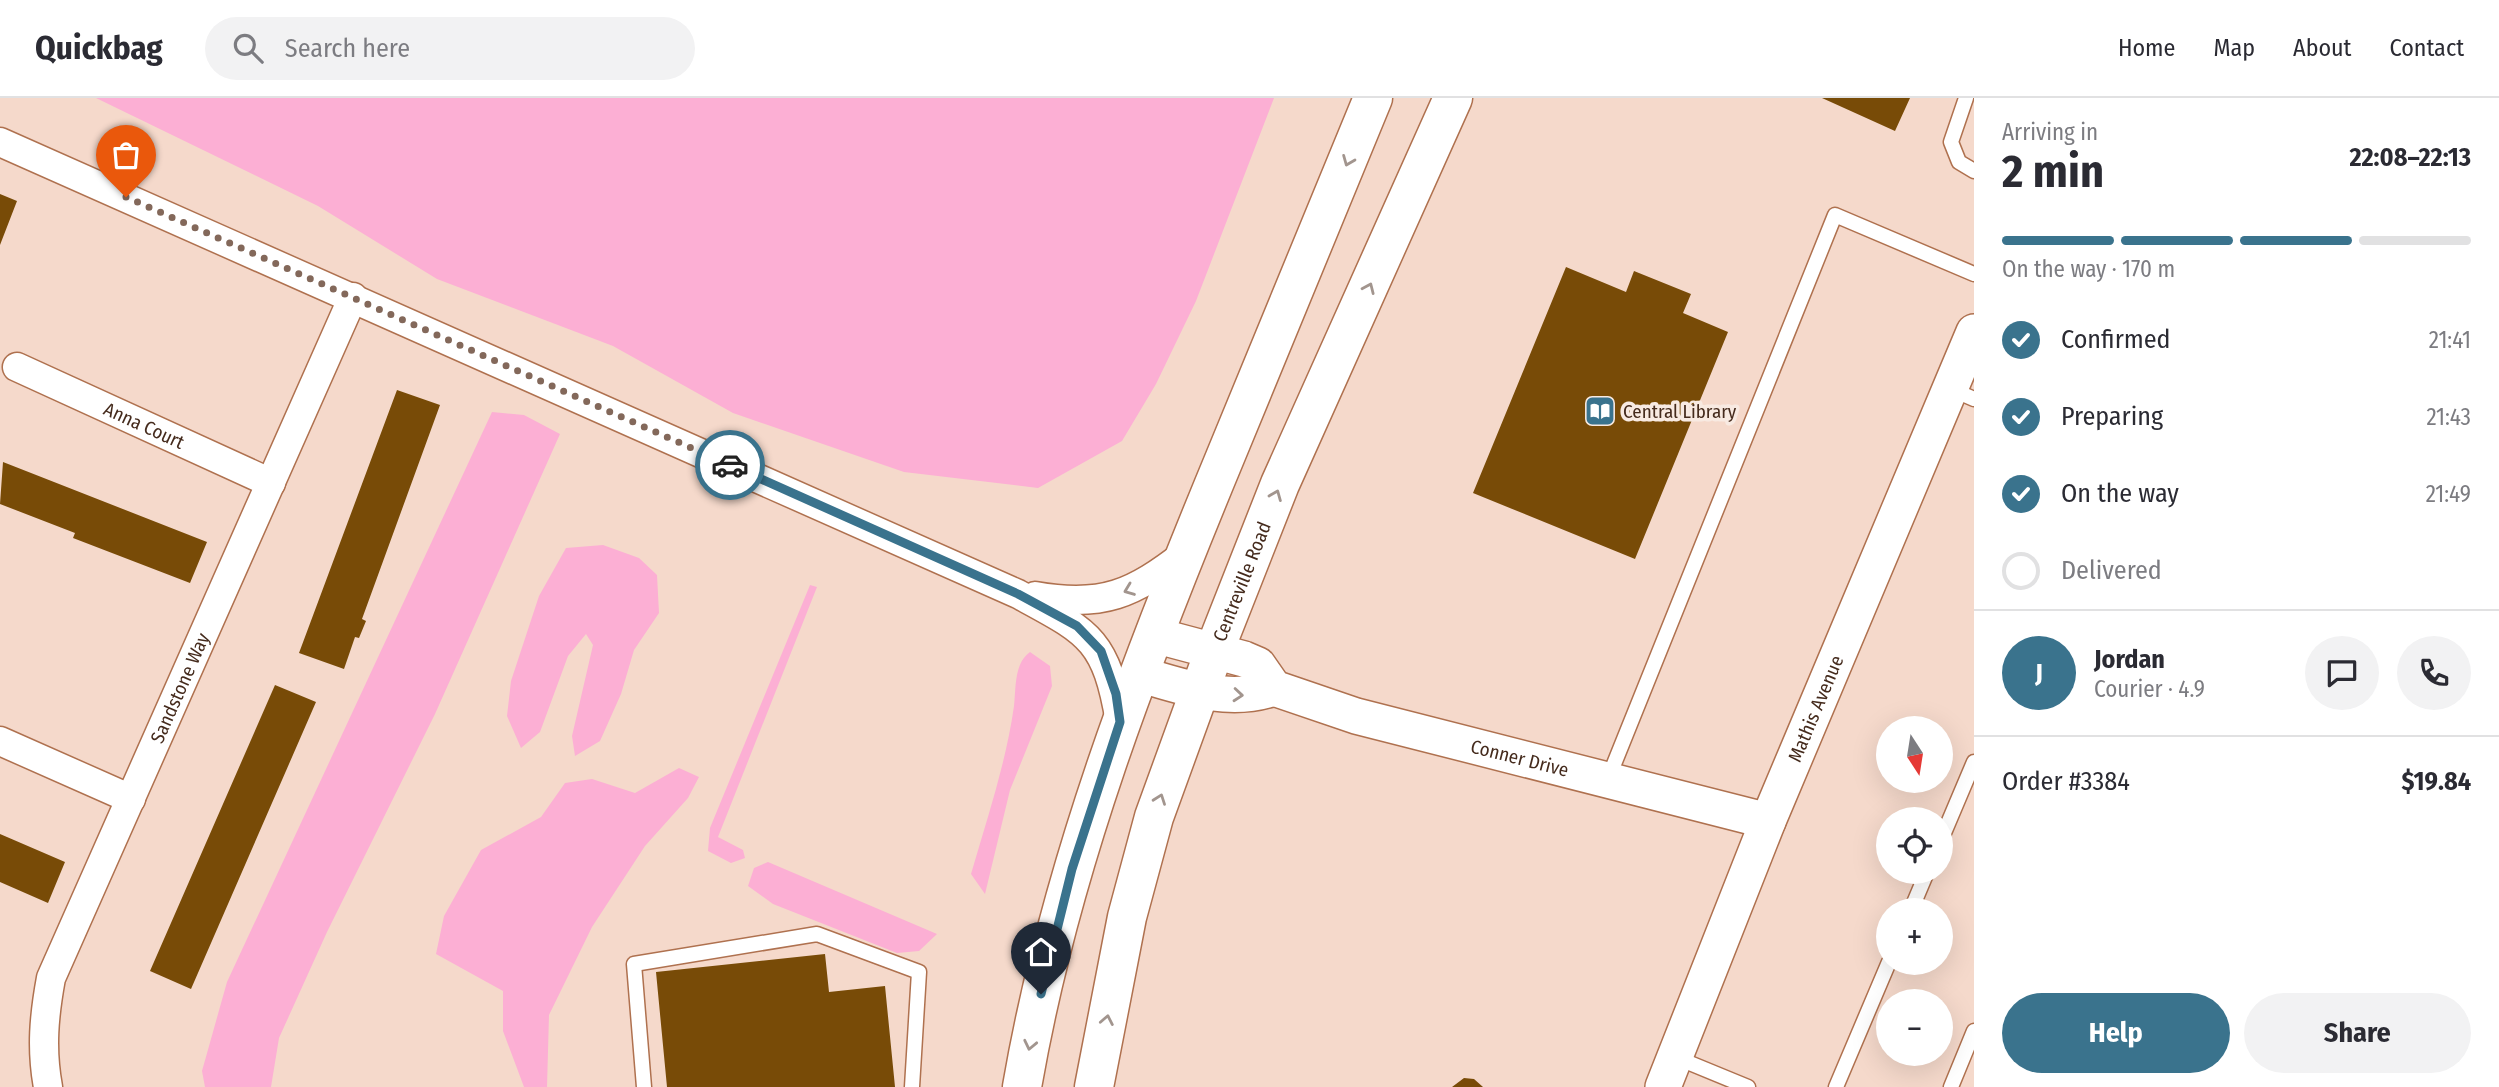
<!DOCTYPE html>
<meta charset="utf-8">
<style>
body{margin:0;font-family:"Fira Sans Condensed",sans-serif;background:#f2f2f3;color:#2b2b33;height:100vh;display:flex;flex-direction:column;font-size:26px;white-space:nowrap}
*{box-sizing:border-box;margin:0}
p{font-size:23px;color:#7c7c81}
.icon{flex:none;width:38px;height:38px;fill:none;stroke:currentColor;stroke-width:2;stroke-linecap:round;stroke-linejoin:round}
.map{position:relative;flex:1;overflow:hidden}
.drawer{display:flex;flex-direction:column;background:#fff;width:525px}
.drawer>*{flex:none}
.needle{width:46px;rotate:168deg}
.buttons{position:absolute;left:1876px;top:618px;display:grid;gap:14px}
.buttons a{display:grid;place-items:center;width:77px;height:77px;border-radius:50%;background:#fff;box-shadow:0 7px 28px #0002;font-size:35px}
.pin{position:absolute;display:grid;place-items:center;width:60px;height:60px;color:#fff;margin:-72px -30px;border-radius:50% 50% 50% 0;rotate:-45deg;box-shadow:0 0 7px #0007}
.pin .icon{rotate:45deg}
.courier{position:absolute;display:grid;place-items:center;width:70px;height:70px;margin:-35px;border:5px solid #3a738d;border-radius:50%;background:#fff;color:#222;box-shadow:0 2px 9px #0007}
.summary em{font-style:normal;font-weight:700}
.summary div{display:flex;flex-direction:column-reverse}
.summary{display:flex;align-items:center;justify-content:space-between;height:119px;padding:0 28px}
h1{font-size:46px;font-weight:700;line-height:52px}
.bar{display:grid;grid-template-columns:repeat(4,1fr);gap:10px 7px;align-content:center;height:84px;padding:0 28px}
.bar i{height:9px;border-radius:5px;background:#e1e1e2}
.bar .selected{background:#3a738d}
.bar p{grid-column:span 4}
.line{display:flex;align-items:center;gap:18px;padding:0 28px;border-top:2px solid #e1e1e2}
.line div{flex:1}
.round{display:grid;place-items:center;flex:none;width:74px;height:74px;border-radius:37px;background:#f2f2f3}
ol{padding:0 28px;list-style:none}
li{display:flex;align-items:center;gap:21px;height:77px}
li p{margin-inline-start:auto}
li .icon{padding:7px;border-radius:50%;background:#3a738d;color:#fff;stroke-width:4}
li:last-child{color:#7c7c81}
li i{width:38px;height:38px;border:4px solid #e1e1e2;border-radius:50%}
.button{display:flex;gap:14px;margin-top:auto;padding:14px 28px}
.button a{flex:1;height:80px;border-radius:42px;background:#3a738d;color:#fff;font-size:28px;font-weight:700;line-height:80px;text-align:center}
.button a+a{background:#f2f2f3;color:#2b2b33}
header{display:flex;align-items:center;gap:42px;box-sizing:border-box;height:98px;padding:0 35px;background:#fff;border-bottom:2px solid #e1e1e2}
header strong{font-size:33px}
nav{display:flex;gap:38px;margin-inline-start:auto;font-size:24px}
.search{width:490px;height:63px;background:#f2f2f3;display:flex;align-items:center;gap:18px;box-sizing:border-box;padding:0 24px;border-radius:38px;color:#7c7c81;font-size:26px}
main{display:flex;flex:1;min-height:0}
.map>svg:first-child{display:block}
</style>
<header>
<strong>Quickbag</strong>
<div class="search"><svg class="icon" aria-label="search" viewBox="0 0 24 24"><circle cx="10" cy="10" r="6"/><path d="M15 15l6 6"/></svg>Search here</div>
<nav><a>Home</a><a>Map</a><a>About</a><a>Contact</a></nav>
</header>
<main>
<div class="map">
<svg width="1974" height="989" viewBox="0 0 1974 989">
<rect width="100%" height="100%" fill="#f5d9cb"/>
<!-- green -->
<path fill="#fcafd4" d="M96 0H1274L1196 203 1156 286 1122 343 1038 390 904 374 733 315 613 248 437 181 318 108Z
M492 314 524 317 560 336 435 616 327 834 279 940 271 989H205L202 973 227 884Z
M603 447 639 460 657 477 659 515 634 552 621 596 600 643 575 658 572 638 593 547 586 536 568 558 540 634 521 650 507 618 511 583 539 498 566 450Z
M810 487 817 489 718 739 743 752 745 760 731 765 708 753 710 730Z
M1030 554 1050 568 1052 588 1010 692 985 796 971 776C987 721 1006 665 1014 608 1016 590 1014 565 1030 554Z
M679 670 699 679 688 700 645 748 592 829 549 917 547 989H524L503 933V893L436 856 444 818 481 752 541 719 565 685 592 681 635 695Z
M768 764 937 836 919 853 897 855 773 806 748 788 754 770Z"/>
<!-- building -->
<path fill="#784b07" d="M1822 0H1910L1895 33Z
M0 96 17 103 0 147Z
M1566 169 1626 194 1634 173 1691 196 1683 215 1728 234 1635 461 1473 395Z
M397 292 440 307 362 521 366 523 359 540 355 539 344 571 299 555Z
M3 364 207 444 190 485 73 440 75 435 0 406Z
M275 587 316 604 191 891 150 873Z
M0 736 65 764 48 805 0 784Z
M825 856 829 894 885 888 895 989H667L656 874Z
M1464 980 1474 981 1483 989H1452Z"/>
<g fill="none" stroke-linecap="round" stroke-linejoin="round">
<!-- service casing -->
<g stroke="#af714f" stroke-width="17">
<path id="service" d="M1966 0 1951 44 1959 64 1974 73
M1951 291 1974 301
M1608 681 1835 117 1974 176
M1941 742 1974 664
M1911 812 1927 774
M1675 959 1748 989
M644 989 634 866 817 836 919 874 912 989
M1836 989 1889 864
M1951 989 1974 933"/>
</g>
<!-- minor casing -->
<g stroke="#af714f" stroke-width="31">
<g id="minor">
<path d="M0 44 1018 496C1088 534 1106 540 1120 624"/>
<path id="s1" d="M17 269 271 385"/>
<path d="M1035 498C1103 510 1133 496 1186 455"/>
<path d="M0 643 131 701"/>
<path id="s2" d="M48 989C41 951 44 918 51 880L353 199"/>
</g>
</g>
<!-- tertiary casing -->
<g stroke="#af714f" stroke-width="38">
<g id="tertiary">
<path id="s3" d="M1154 537 1244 561 1258 567 1274 590 1356 618 1768 723"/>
<path d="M1139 576C1183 589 1229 606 1274 590"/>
<path id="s4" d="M1663 989 1768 723 1974 234"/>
</g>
</g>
<!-- trunk casing -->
<g stroke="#af714f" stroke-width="41">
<g id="trunk">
<path d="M1022 989C1060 769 1141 562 1226 357 1276 238 1325 119 1373 0"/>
<path id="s5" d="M1094 989 1127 819 1154 719 1215 551 1280 386 1453 0"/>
</g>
</g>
<!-- service -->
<use href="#service" stroke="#fff" stroke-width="14"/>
<!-- minor -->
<use href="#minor" stroke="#fff" stroke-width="28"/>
<!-- tertiary -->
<use href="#tertiary" stroke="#fff" stroke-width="35"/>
<!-- trunk -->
<use href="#trunk" stroke="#fff" stroke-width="38"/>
</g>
<!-- one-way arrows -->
<defs><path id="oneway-chevron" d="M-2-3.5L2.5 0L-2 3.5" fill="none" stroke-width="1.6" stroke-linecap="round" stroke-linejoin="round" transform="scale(1.75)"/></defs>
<g stroke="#a2958e">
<use href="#oneway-chevron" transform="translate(1348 63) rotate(112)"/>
<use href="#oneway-chevron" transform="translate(1369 190) rotate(-66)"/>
<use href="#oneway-chevron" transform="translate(1276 397) rotate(-68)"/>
<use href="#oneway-chevron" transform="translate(1129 492) rotate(159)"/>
<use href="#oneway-chevron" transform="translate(1238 597) rotate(5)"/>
<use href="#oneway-chevron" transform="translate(1160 701) rotate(-70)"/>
<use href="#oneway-chevron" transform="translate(1107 922) rotate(-79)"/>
<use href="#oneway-chevron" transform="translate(1030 947) rotate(102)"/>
</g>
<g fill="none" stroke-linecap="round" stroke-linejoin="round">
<!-- done -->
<path stroke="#83685a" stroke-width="7" stroke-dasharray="0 12.6" d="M126 99 730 367"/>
<!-- route -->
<path stroke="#3a738d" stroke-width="9" d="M730 367 1018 496 1077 528 1101 553 1116 596 1120 624 1072 771 1041 896"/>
</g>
<!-- icons -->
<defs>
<g id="library-square" transform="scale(1.575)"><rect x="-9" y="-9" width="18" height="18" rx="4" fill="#3a738d" stroke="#f8eae2"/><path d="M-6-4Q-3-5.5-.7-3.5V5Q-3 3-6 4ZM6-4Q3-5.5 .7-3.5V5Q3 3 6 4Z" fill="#fff"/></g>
</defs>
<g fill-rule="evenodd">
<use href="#library-square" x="1600" y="313"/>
</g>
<g text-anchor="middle" stroke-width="7" stroke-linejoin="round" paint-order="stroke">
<!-- poi labels -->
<g font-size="19" fill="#452b1d" stroke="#f8eae2" text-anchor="start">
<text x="1623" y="320">Central Library</text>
</g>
<!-- street labels -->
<g font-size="19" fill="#452b1d" stroke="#f8eae2">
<text dy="7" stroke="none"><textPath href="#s1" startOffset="140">Anna Court</textPath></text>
<text dy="7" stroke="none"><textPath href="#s5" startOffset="528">Centreville Road</textPath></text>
<text dy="7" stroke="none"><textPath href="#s2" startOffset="427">Sandstone Way</textPath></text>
<text dy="7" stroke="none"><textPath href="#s4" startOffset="408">Mathis Avenue</textPath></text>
<text dy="7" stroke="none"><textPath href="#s3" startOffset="392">Conner Drive</textPath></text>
</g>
</g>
</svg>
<div class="buttons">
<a><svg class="needle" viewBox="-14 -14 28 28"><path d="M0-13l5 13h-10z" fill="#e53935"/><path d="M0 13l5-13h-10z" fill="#7c7c81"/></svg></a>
<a><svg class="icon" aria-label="locate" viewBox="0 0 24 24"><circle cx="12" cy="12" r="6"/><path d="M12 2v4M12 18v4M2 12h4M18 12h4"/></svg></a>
<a>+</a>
<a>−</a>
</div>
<div class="pin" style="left:126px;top:99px;background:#ea580c"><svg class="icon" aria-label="bag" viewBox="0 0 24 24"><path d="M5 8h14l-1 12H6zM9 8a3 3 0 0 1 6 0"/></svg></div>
<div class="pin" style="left:1041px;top:896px;background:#1f2937"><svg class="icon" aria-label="home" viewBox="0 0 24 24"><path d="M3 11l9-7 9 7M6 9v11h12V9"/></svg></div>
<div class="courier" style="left:730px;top:367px"><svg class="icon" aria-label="car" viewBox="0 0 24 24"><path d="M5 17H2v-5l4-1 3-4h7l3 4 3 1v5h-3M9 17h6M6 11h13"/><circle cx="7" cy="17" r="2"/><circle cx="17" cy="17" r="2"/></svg></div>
</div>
<section class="drawer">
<div class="summary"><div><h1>2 min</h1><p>Arriving in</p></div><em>22:08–22:13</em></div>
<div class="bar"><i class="selected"></i><i class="selected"></i><i class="selected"></i><i></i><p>On the way · 170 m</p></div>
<ol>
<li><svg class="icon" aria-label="check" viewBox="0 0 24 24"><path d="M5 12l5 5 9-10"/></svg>Confirmed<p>21:41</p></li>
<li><svg class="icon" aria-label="check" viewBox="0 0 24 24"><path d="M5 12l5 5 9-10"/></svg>Preparing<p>21:43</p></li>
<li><svg class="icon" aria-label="check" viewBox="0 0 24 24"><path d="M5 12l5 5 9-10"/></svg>On the way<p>21:49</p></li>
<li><i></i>Delivered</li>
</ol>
<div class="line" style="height:126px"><b class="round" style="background:#3a738d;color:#fff">J</b><div><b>Jordan</b><p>Courier · 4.9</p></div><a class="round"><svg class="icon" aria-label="chat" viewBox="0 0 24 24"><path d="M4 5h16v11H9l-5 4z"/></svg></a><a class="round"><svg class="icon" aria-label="phone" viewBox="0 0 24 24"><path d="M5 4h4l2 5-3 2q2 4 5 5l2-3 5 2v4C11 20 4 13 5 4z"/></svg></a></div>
<div class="line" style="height:91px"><div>Order #3384</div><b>$19.84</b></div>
<div class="button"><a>Help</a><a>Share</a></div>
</section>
</main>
